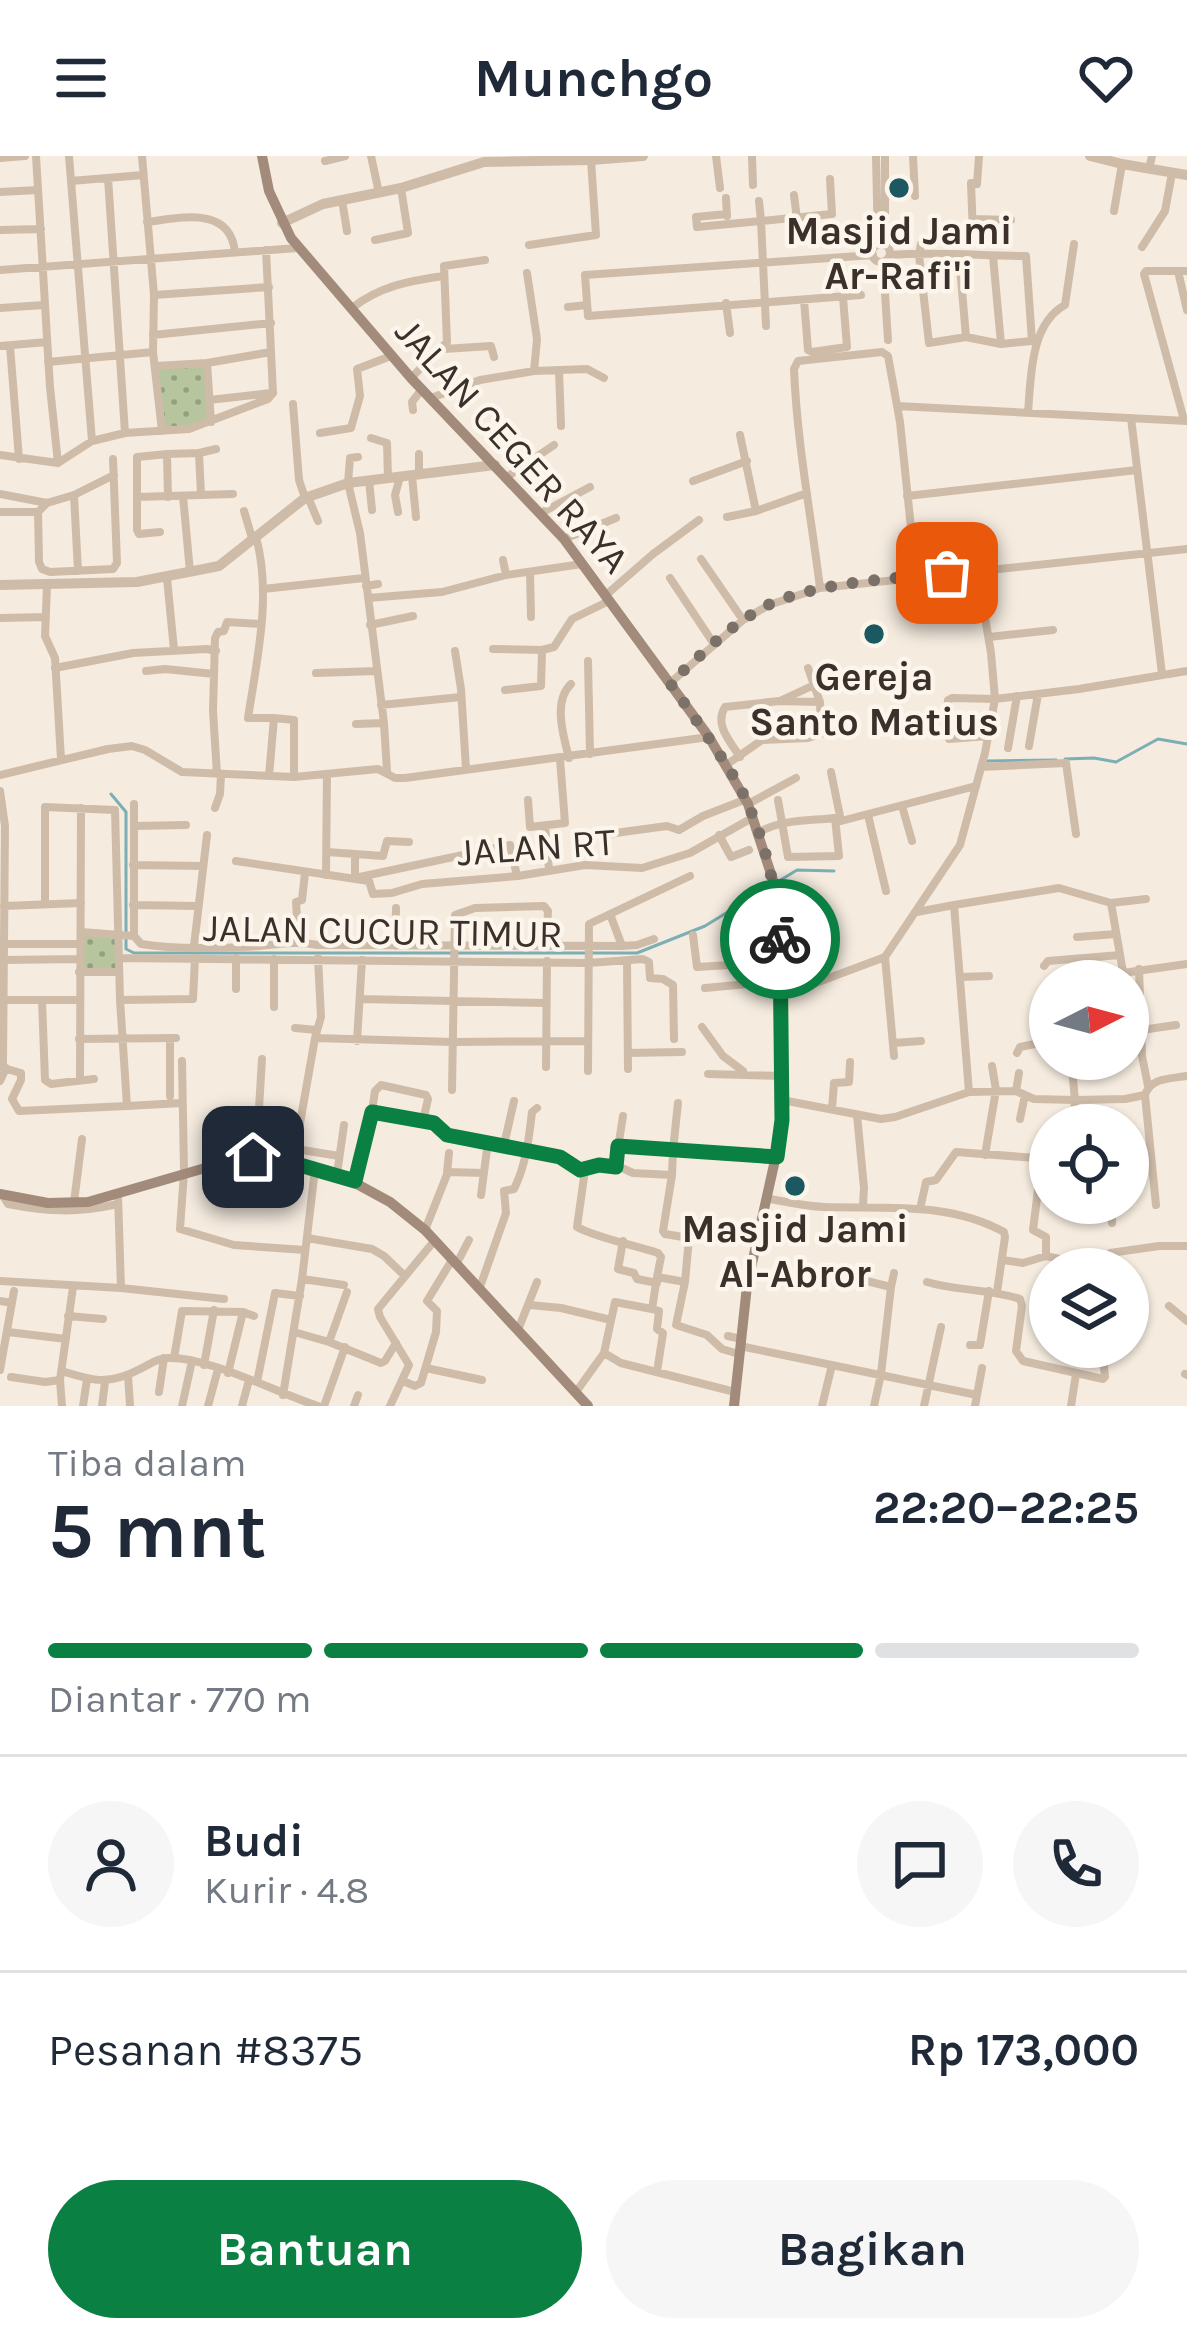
<!DOCTYPE html>
<html lang="id">
<meta charset="utf-8">
<style>
body{margin:0;font-family:Karla,sans-serif;background:#f6f6f7;color:#1f2937;height:100vh;display:flex;flex-direction:column;font-size:45px;white-space:nowrap}
*{box-sizing:border-box;margin:0}
p{font-size:39px;color:#747a83}
.icon{flex:none;width:66px;height:66px;fill:none;stroke:currentColor;stroke-width:2;stroke-linecap:round;stroke-linejoin:round}
.map{position:relative;height:1250px;overflow:hidden}
.sheet{display:flex;flex-direction:column;background:#fff;flex:1}
.sheet>*{flex:none}
.needle{width:78px;rotate:84deg}
.controls{position:absolute;left:1029px;top:804px;display:grid;gap:24px}
.controls a{display:grid;place-items:center;width:120px;height:120px;border-radius:50%;background:#fff;box-shadow:0 3px 9px #0004;font-size:60px}
.pin{position:absolute;display:grid;place-items:center;width:102px;height:102px;color:#fff;margin:-51px;border-radius:24px;box-shadow:0 6px 18px #0006}
.courier{position:absolute;display:grid;place-items:center;width:120px;height:120px;margin:-60px;border:9px solid #0b8043;border-radius:50%;background:#fff;color:#222;box-shadow:0 3px 15px #0007}
.overview em{font-style:normal;font-weight:700}
.overview div{display:flex;flex-direction:column-reverse}
.overview{display:flex;align-items:center;justify-content:space-between;height:204px;padding:0 48px}
h1{font-size:78px;font-weight:700;line-height:90px}
.bar{display:grid;grid-template-columns:repeat(4,1fr);gap:18px 12px;align-content:center;height:144px;padding:0 48px}
.bar i{height:15px;border-radius:9px;background:#e0e1e3}
.bar .selected{background:#0b8043}
.bar p{grid-column:span 4}
.line{display:flex;align-items:center;gap:30px;padding:0 48px;border-top:3px solid #e0e1e3}
.line div{flex:1}
.round{display:grid;place-items:center;flex:none;width:126px;height:126px;border-radius:63px;background:#f6f6f7}
.cta{display:flex;gap:24px;margin-top:auto;padding:24px 48px}
.cta a{flex:1;height:138px;border-radius:72px;background:#0b8043;color:#fff;font-size:48px;font-weight:700;line-height:138px;text-align:center}
.cta a+a{background:#f6f6f7;color:#1f2937}
header{display:flex;justify-content:space-between;align-items:center;height:156px;padding:0 48px;background:#fff;font-size:54px;font-weight:700}
.map>svg:first-child{display:block}
</style>
<header><svg class="icon" aria-label="menu" viewBox="0 0 24 24"><path d="M4 6h16M4 12h16M4 18h16"/></svg>Munchgo<svg class="icon" aria-label="heart" viewBox="0 0 24 24"><path d="M12 20l-8-8c-3-5 5-10 8-4 3-6 11-1 8 4z"/></svg></header>
<div class="map">
<svg width="1187" height="1250" viewBox="0 0 1187 1250">
<defs>
<pattern id="park-dots" width="8" height="8" patternUnits="userSpaceOnUse" patternTransform="scale(3)"><rect width="8" height="8" fill="#b6c59d"/><path d="M2 2h.1M6 6h.1" fill="none" stroke="#95a080" stroke-width="1.8" stroke-linecap="round"/></pattern>
</defs>
<rect width="100%" height="100%" fill="#f5ebdf"/>
<!-- park -->
<path fill="url(#park-dots)" d="M207 207 211 266 162 275 156 210Z
M78 778 120 779 119 815H78Z"/>
<g fill="none" stroke-linecap="round" stroke-linejoin="round">
<!-- stream -->
<path stroke="#7cafb4" stroke-width="3" d="M1065 603 1094 602 1116 606 1158 583 1187 588
M987 605 1056 604
M111 638 126 656V793L134 797H637L705 770 770 730
M779 725 797 714 834 715"/>
<!-- minor -->
<path stroke="#cebca9" stroke-width="8" d="M36 0 50 231 58 307
M69 0 92 285
M142 0 154 139 153 196 162 275
M371 0 379 37
M716 0 720 32
M752 0 753 29
M876 0 878 89
M885 0V89
M913 0 915 40
M0 2 25 0
M325 5 345 0
M1149 13 1152 0
M108 22 125 277
M71 25 143 19
M0 36 38 34
M794 39 797 63
M726 42 727 60
M342 44 347 75
M759 45 761 65 832 58 830 23
M1114 55 1122 8
M727 58 696 61 697 71 761 65 766 170
M973 63 1011 64
M147 66C180 62 230 49 235 96
M0 74 41 73
M973 79 971 27 977 28 979 0
M375 84 408 77 401 32
M872 97a9 9 0 1 1 18 0a9 9 0 1 1-18 0Z
M529 89 596 79 591 4
M1142 91 1165 55 1172 17
M266 94 273 237
M890 99C935 95 981 100 1026 100L1032 185 1001 188 966 181 929 187 919 99 921 88
M959 99 966 181
M993 100 1001 188
M883 106 888 184
M0 114 298 92
M1178 115 1187 154
M527 117 537 183 534 215
M154 139 269 131
M861 139 588 160 585 119 873 99
M804 144 808 194 812 196 847 191 843 141
M726 147 730 177
M568 151 587 149
M0 152 44 149
M352 152C380 130 409 125 443 120
M153 179 271 167
M0 190 47 186
M10 190 19 303
M444 193 491 190 494 201
M48 206 153 196
M207 207 211 266
M156 210 207 207 271 196
M559 214 561 270
M411 222 447 186 444 110 485 104
M431 242 480 224 534 215 587 213 604 222
M209 244 271 237
M293 248 299 324 305 342
M897 250 1187 265
M413 254 412 246 422 233
M1028 257C1031 221 1030 168 1065 149L1074 88
M1131 262 1162 518
M1184 264 1144 118 1146 115H1187
M320 277 351 272 360 240 357 213 391 200
M740 279 756 355
M371 282 387 287 388 322
M199 297 216 293
M167 298 199 297 201 339
M419 298V319
M0 299 58 307
M358 301 350 302 348 327 360 377 384 567 387 616
M58 307 92 285 125 277 189 273 268 243 273 237
M412 320 416 361
M507 321 554 289
M369 324 372 354
M693 325 747 305
M0 338 47 347 74 339 114 319
M74 339 78 415
M183 340 190 416
M907 340 1137 314
M137 341 233 338
M308 341 318 365
M47 347 38 356 39 406 42 413 50 416 113 413 117 407 113 303
M244 355 252 382
M0 356H38
M398 356 395 339 400 321
M541 357 590 331
M727 361 756 355 807 337
M160 376 139 378 137 374V301L167 298 168 341
M256 381C272 439 257 503 248 562H274L269 620
M564 383 616 362
M701 403 743 464
M503 404 506 419
M530 416 531 461
M167 422 174 494
M670 422 714 488
M47 430 45 480 55 502 61 603
M366 430 378 428
M820 432C811 359 797 287 794 213L798 205 882 196 888 200 900 266 916 420
M263 433 364 422
M606 439 653 398 699 364
M368 442 442 436 506 419 582 408
M0 462 46 461
M370 469 413 460
M989 481 1053 474
M493 493 542 494
M455 495 461 533 466 613
M588 505 590 598
M55 512 133 497 207 493 216 495
M146 515 165 513 214 518
M316 517 377 515
M670 527 743 464 769 449 820 432 1187 393
M505 534 541 530 542 494 554 491 572 463 609 445
M782 544 814 529
M381 549 461 541
M947 552 948 544 952 542 995 543 1079 533 1187 515
M274 562 294 564V621
M356 568 384 567
M949 583 989 580
M1029 590 1038 538
M1008 592 1017 540
M740 601C730 585 714 569 725 551L779 545 820 546
M569 602C563 579 553 545 571 528
M726 609 762 584 808 582 821 578 820 546 808 512
M981 611 1066 607 1076 678
M831 616 841 665 976 630
M217 618 213 555 215 482 218 476 224 475 227 466 261 468
M0 619 108 593 132 590 145 594 182 616 294 621 378 613 395 622H405L709 581
M0 635 5 670 3 907
M528 644 530 671 565 667 560 603
M748 648 796 622
M902 650 912 685
M215 652 220 638 221 619
M868 659 886 735
M134 670 186 669
M545 670 549 714
M758 677C780 663 810 665 835 662L839 700 788 701 778 644
M608 678 667 670 679 674 703 660 744 644
M719 679 731 701 749 694
M327 696 383 700 387 685 409 686
M355 698V722L510 689 517 720
M236 705 369 725 373 738 392 737 422 728 518 720 585 709 642 712 690 697 752 662
M133 709 203 710
M326 719 327 618
M1111 747 1123 816
M45 748V651L115 654 120 844 127 950 181 947
M133 749 197 750
M4 750 81 747
M917 756 954 749
M610 758 622 790
M81 776 134 780
M298 777 296 746 302 744 305 717
M693 779 697 811 781 806
M134 780 141 788C178 794 221 792 259 790 280 788 297 785 318 789L622 790 637 789 654 783
M134 780V648
M1077 781 1116 778
M4 788H80
M194 790 207 679
M395 790 396 752
M885 801 894 900
M119 802 588 807 643 803 649 806 650 822 663 823 673 829 674 883
M274 803V851
M5 804 79 803
M627 805 628 913
M1044 810 1048 805 1120 799
M1139 813 1142 900 1148 930
M79 816H119
M961 821 989 820
M1066 825 1187 808
M1048 830 1050 849
M705 832 779 825
M236 833V802
M781 840 885 801 960 689 985 597 995 543 991 497 977 414
M360 843 546 847
M4 844H79
M42 844 45 924 51 928 94 923
M120 844 193 843 195 802
M702 871 723 900 743 915
M295 872 317 874
M1128 876 1176 869
M170 882V940
M315 882 453 886 588 885
M79 883 176 882
M357 885 362 804
M894 887 921 885
M628 897 682 896
M1017 897 1020 891 1050 885
M1071 903 1075 944 1073 969
M182 905 184 1016 180 1073 234 1089 305 1094
M0 911 21 917V924L12 943 19 955 127 950
M546 911 547 805
M588 915 589 768 690 720
M708 918 782 920
M80 923 81 652
M0 925 6 912
M452 934 455 759 475 752 544 750 548 755 546 790
M1016 935 1019 917
M969 936 954 749 1059 732 1111 747 1146 743
M1145 939 1156 1049
M782 944 881 963 895 961 969 936 1016 935 1034 943 1075 944 1125 943 1145 939C1151 921 1170 923 1187 920
M832 953 834 927 849 926 850 906
M372 955 375 935 381 929 426 939 428 943 423 965
M857 959 864 1032 863 1049
M1020 963 1025 939
M504 989 514 945
M618 990 673 994 678 947
M296 993 339 1000
M985 999 996 934 992 910
M256 1002 262 903
M1042 1002 1033 1074 1046 1081V1100
M293 1007 315 882 321 861 318 802
M615 1011 623 960
M585 1014 577 1071C597 1082 634 1089 658 1097L661 1101 657 1121
M447 1017 449 997
M337 1018 344 969
M355 1025 372 955 434 967 447 979 560 1001 580 1014 601 1009 622 1012 633 1017 672 1019 673 994 777 1001
M2 1038 8 1048C49 1056 77 1057 118 1048
M481 1039 488 986
M766 1042C785 1046 804 1050 824 1051 884 1053 948 1045 1004 1076L1005 1081 997 1136
M74 1046 82 983
M1070 1047V1052
M1098 1047 1097 1055 1112 1056V1067
M920 1053 926 1026 936 1024 956 996 1050 1003
M425 1074 448 1016 484 1017
M307 1082 372 1093 384 1100 405 1120
M689 1082H700L702 1073 705 1072 757 1081
M623 1085 618 1113 634 1117 637 1123 657 1127
M1003 1104 1023 1107 1046 1100 1104 1113
M457 1107 469 1084
M1099 1111 1110 1097 1159 1090H1187
M838 1118 891 1131 894 1117
M302 1123 344 1129
M0 1125 121 1132 118 1039
M685 1126 676 1169 707 1179 722 1193 739 1198
M927 1126C957 1135 990 1133 1020 1143L1022 1150 1016 1195 1023 1205 1103 1223 1105 1221 1102 1191
M480 1131 506 1057 504 1035 514 1033C526 1009 529 982 532 956L537 952
M121 1132 224 1143
M347 1136 329 1186 381 1207 385 1205 396 1187
M0 1145 12 1147
M530 1149 561 1152 611 1164
M1169 1150 1187 1165
M652 1153 659 1155 657 1173 663 1177 657 1216
M68 1160 103 1163
M518 1174 537 1126
M8 1176 66 1183
M294 1176 329 1186
M728 1180 741 1183
M970 1189H980L989 1135
M740 1190 977 1239
M604 1197 621 1207 735 1236
M174 1202 182 1155 243 1156 254 1160
M204 1209 214 1154
M426 1212 482 1224
M0 1214 14 1135
M62 1215C95 1226 110 1229 142 1212 150 1208 158 1202 167 1202 208 1200 277 1237 318 1250
M228 1217 243 1156
M1185 1218 1187 1219
M128 1219 130 1250
M11 1221 45 1226 60 1224
M403 1225 415 1230 421 1227 436 1176 437 1155 427 1145 452 1104
M257 1226 275 1137 300 1140
M159 1236 164 1202
M576 1236 604 1197 615 1146 652 1153 657 1121 685 1126 689 1082 665 1078 663 1075 672 1019
M283 1239 302 1123 315 1013
M62 1250 60 1224 73 1131
M83 1250 87 1223
M102 1250 105 1226
M182 1250 192 1205
M208 1250 218 1213
M242 1250 249 1224
M324 1250 345 1191
M354 1250 358 1239
M390 1250 409 1209 380 1161 378 1153 435 1084
M822 1250 832 1209
M874 1250 881 1218 891 1131
M924 1250 941 1171
M975 1250 982 1212
M1071 1250 1076 1218"/>
<!-- tertiary -->
<path stroke="#cebca9" stroke-width="10" d="M1090 0 1122 8 1187 19
M282 67 323 48 401 32 484 6 591 4 643 0
M0 429 137 426 219 410 305 342 348 327 495 309"/>
<!-- secondary -->
<path stroke="#a28b7a" stroke-width="10" d="M262 0 269 35 291 82 411 222 564 383 709 581 748 648 776 733 779 755 781 977 747 1130 734 1250
M0 1038 48 1047 88 1046 243 1001 273 1003 344 1021 390 1046 425 1074 588 1250"/>
</g>
<g fill="none" stroke-linecap="round" stroke-linejoin="round">
<!-- done -->
<path stroke="#7c7169" stroke-width="12" stroke-dasharray="0 21.6" d="M780 783C777 730 761 667 734 621 714 589 692 558 670 527 700 500 729 470 764 451 814 426 891 423 947 417"/>
<!-- route -->
<path stroke="#0b8043" stroke-width="15" d="M253 1001 293 1007 355 1025 372 956 434 967 447 979 560 1001 580 1014 599 1009 616 1011 618 990 777 1001 782 964 780 783"/>
</g>
<!-- markers -->
<g fill="#1c5860" stroke="#fbf5ec" stroke-width="4.5">
<circle cx="899" cy="32" r="12"/>
<circle cx="874" cy="478" r="12"/>
<circle cx="795" cy="1030" r="12"/>
</g>
<g text-anchor="middle" stroke-width="9" stroke-linejoin="round" paint-order="stroke">
<!-- poi labels -->
<g font-size="39" font-weight="bold" fill="#3b302a" stroke="#fbf5ec">
<text x="899" y="88">Masjid Jami<tspan x="899" dy="45">Ar-Rafi'i</tspan></text>
<text x="874" y="534">Gereja<tspan x="874" dy="45">Santo Matius</tspan></text>
<text x="795" y="1086">Masjid Jami<tspan x="795" dy="45">Al-Abror</tspan></text>
</g>
<!-- street labels -->
<g font-size="39" fill="#3b302a" stroke="#fbf5ec">
<text transform="translate(513 289) rotate(48)" y="14">JALAN CEGER RAYA</text>
<text transform="translate(536 690) rotate(-4)" y="14">JALAN RT</text>
<text transform="translate(383 774) rotate(1)" y="14">JALAN CUCUR TIMUR</text>
</g>
</g>
</svg>
<div class="controls">
<a><svg class="needle" viewBox="-14 -14 28 28"><path d="M0-13l5 13h-10z" fill="#e53935"/><path d="M0 13l5-13h-10z" fill="#747a83"/></svg></a>
<a><svg class="icon" aria-label="locate" viewBox="0 0 24 24"><circle cx="12" cy="12" r="6"/><path d="M12 2v4M12 18v4M2 12h4M18 12h4"/></svg></a>
<a><svg class="icon" aria-label="layers" viewBox="0 0 24 24"><path d="M12 4l9 5-9 5-9-5zM3 14l9 5 9-5"/></svg></a>
</div>
<div class="pin" style="left:947px;top:417px;background:#ea580c"><svg class="icon" aria-label="bag" viewBox="0 0 24 24"><path d="M5 8h14l-1 12H6zM9 8a3 3 0 0 1 6 0"/></svg></div>
<div class="pin" style="left:253px;top:1001px;background:#1f2937"><svg class="icon" aria-label="home" viewBox="0 0 24 24"><path d="M3 11l9-7 9 7M6 9v11h12V9"/></svg></div>
<div class="courier" style="left:780px;top:783px"><svg class="icon" aria-label="bike" viewBox="0 0 24 24"><circle cx="6" cy="16" r="4"/><circle cx="18" cy="16" r="4"/><path d="M6 16l4-8h5l3 8M10 8l3 8H6M13 5h3"/></svg></div>
</div>
<section class="sheet">
<div class="overview"><div><h1>5 mnt</h1><p>Tiba dalam</p></div><em>22:20–22:25</em></div>
<div class="bar"><i class="selected"></i><i class="selected"></i><i class="selected"></i><i></i><p>Diantar · 770 m</p></div>
<div class="line" style="height:216px"><a class="round"><svg class="icon" aria-label="person" viewBox="0 0 24 24"><circle cx="12" cy="8" r="4"/><path d="M4 21q1-7 8-7t8 7"/></svg></a><div><b>Budi</b><p>Kurir · 4.8</p></div><a class="round"><svg class="icon" aria-label="chat" viewBox="0 0 24 24"><path d="M4 5h16v11H9l-5 4z"/></svg></a><a class="round"><svg class="icon" aria-label="phone" viewBox="0 0 24 24"><path d="M5 4h4l2 5-3 2q2 4 5 5l2-3 5 2v4C11 20 4 13 5 4z"/></svg></a></div>
<div class="line" style="height:156px"><div>Pesanan #8375</div><b>Rp 173,000</b></div>
<div class="cta"><a>Bantuan</a><a>Bagikan</a></div>
</section>
